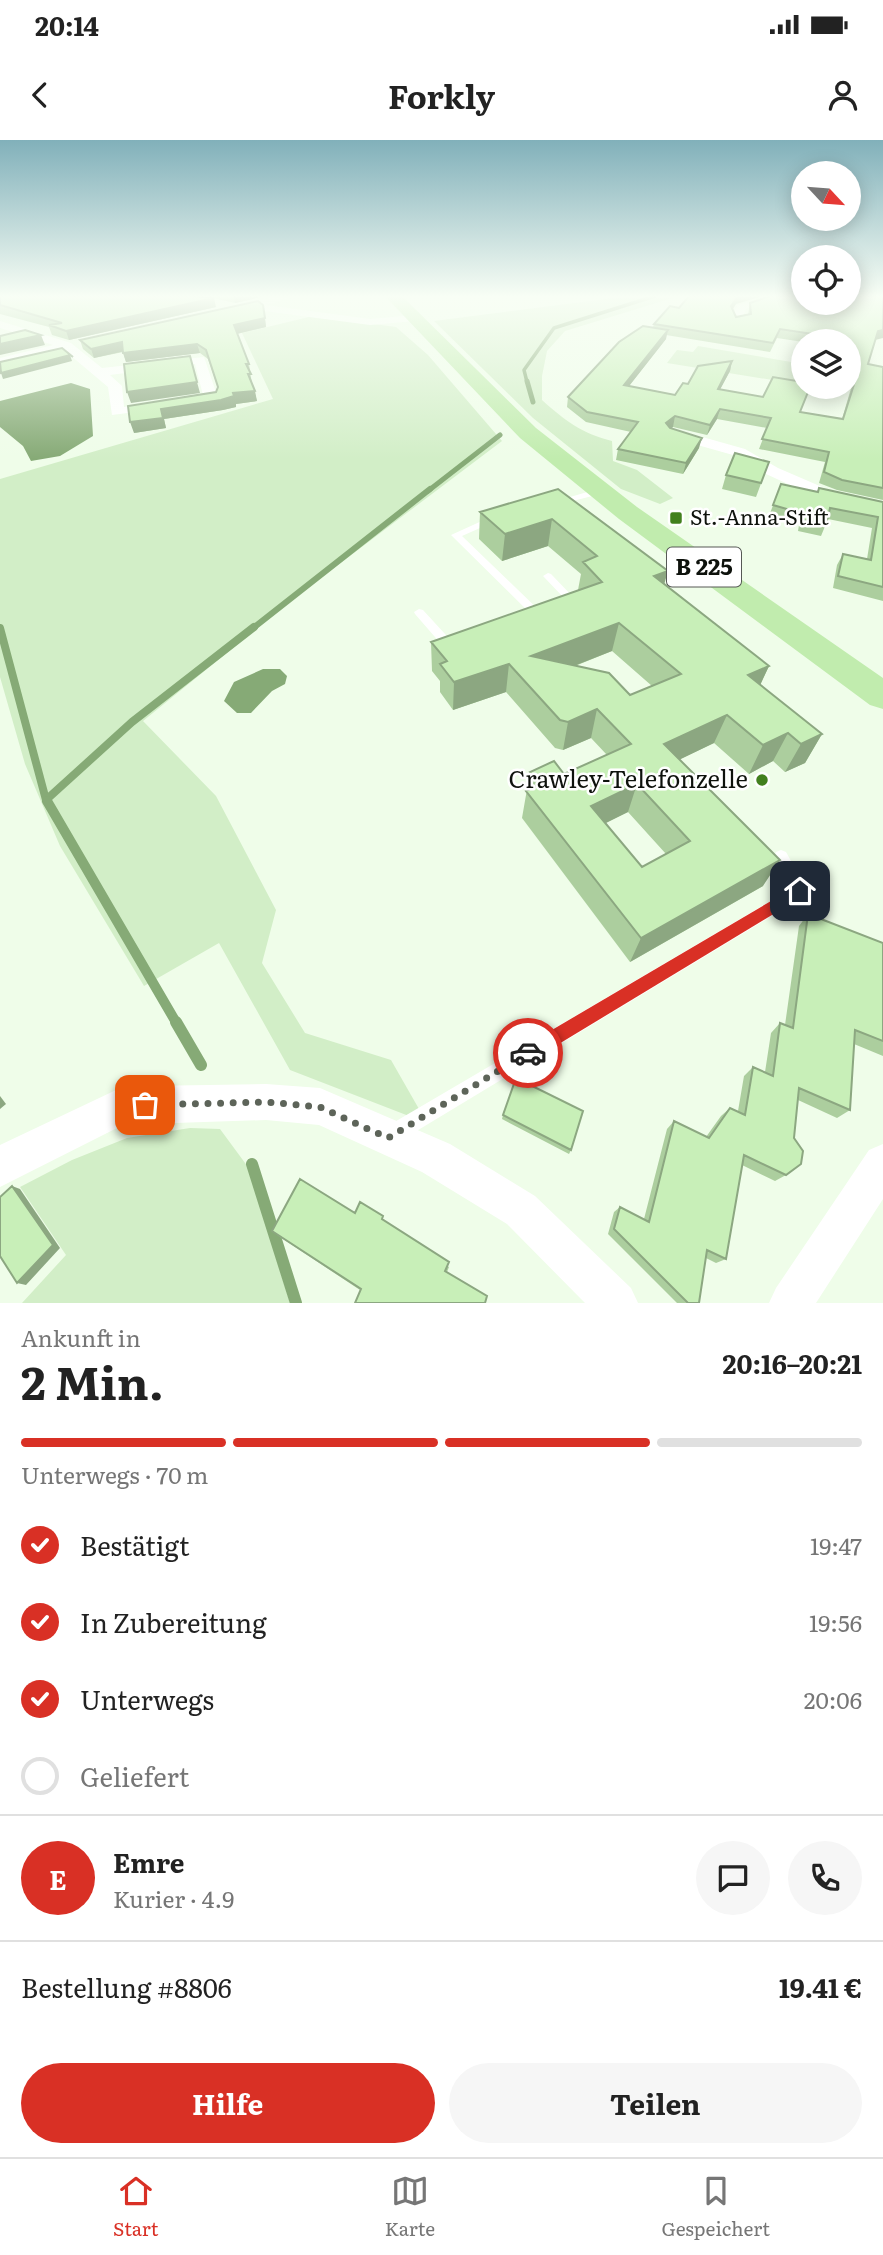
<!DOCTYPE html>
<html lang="de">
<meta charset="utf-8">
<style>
body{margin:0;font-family:Literata,serif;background:#f6f6f6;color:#222;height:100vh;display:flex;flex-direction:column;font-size:26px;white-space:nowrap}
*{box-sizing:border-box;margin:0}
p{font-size:23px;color:#767676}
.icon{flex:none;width:38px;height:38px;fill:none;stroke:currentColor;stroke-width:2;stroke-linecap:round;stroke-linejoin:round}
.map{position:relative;height:1163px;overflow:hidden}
.details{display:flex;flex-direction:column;background:#fff;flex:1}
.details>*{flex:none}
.needle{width:46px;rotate:116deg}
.tools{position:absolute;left:791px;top:21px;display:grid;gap:14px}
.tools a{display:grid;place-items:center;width:70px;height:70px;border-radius:50%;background:#fff;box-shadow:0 4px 18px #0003;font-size:35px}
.pin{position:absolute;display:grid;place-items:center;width:60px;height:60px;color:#fff;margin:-30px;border-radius:14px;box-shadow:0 4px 10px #0006}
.courier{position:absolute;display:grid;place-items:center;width:70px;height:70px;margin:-35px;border:5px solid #d93025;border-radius:50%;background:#fff;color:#222;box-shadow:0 2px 9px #0007}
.head em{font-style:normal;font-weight:700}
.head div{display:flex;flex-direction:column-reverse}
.head{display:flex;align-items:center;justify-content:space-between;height:119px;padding:0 21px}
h1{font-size:46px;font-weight:700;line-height:52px}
.bar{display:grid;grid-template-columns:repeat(4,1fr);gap:10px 7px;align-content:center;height:84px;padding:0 21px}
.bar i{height:9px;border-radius:5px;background:#e0e0e0}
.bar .on{background:#d93025}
.bar p{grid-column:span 4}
.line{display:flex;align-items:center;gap:18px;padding:0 21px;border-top:2px solid #e0e0e0}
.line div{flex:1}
.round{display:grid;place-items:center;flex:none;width:74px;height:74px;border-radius:37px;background:#f6f6f6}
ol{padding:0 21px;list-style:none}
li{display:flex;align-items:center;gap:21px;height:77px}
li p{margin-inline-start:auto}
li .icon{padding:7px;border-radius:50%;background:#d93025;color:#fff;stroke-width:4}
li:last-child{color:#767676}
li i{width:38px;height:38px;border:4px solid #e0e0e0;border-radius:50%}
.action{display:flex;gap:14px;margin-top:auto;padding:14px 21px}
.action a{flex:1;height:80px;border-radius:42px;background:#d93025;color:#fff;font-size:28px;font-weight:700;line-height:80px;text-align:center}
.action a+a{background:#f6f6f6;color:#222}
.status{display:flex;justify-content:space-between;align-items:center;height:49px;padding:0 35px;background:#fff;direction:ltr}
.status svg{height:19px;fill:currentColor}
header{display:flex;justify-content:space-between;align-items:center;height:91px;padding:0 21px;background:#fff;font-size:32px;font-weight:700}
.dock{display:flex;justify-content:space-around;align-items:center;height:98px;border-top:2px solid #e0e0e0;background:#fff;font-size:19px;color:#767676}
.dock a{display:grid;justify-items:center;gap:4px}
.dock .on{color:#d93025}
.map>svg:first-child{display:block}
</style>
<div class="status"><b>20:14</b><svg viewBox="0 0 49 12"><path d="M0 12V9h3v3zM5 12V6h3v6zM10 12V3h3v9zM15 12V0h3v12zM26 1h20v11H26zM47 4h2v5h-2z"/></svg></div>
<header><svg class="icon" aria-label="back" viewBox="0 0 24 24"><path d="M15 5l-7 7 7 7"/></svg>Forkly<svg class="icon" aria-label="person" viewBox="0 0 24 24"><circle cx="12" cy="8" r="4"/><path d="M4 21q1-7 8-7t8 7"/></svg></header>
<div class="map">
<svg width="883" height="1163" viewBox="0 0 883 1163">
<rect width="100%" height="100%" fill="#effde9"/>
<!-- green -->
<path fill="#d2eec7" d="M629 156H679L565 191 547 211 542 236V260C564 280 583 294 612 301L613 321 637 330 673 358 660 364 621 349 533 278 434 181Z
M313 176 396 187 428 215 502 301 297 456 143 581 216 656 276 770 262 823 305 893 391 920 427 983 290 930 219 803 144 846 60 706 25 624 0 537V339L273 259 242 193Z
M698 206 803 224V245L667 223 677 210 693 212Z
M190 988 220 989 248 1027 290 1163H22L66 1115 20 1047 72 1020 127 998Z"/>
<!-- water -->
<path fill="#86aa76" d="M71 243 90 249 93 296 60 316 31 321 23 306 0 287V261Z
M263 529H280L287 536 285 544 272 551 251 573H237L224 561 234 542Z"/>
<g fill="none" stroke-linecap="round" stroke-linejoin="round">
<!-- stream-far5 -->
<path stroke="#86aa76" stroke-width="3.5" d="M527 242 524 230 554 188 655 156"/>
<!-- stream-far4 -->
<path stroke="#86aa76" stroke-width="5" d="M527 241 533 262
M428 351 500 295"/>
<!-- stream-far3 -->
<path stroke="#86aa76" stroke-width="6" d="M252 489 430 349"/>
<!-- stream-far2 -->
<path stroke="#86aa76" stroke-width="8" d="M0 488 46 660
M48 663 46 660 132 582 254 487"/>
<!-- stream-far1 -->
<path stroke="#86aa76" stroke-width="10" d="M47 661 177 884"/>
<!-- stream -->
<path stroke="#86aa76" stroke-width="12" d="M176 882 201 925
M252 1024 296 1163"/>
<!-- service -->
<path fill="#fff" fill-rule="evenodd" d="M601 348 604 349V353L557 365 553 362Z
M495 375 498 376V380L462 396 546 477 547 479 546 481H538L451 395Z
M548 433 551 434 575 459 571 472 567 473 562 470 565 459 543 436Z
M419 469 423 470 456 506 458 509 456 512H448L415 474 414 472Z
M781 710 786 712 805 746 808 751 805 756 400 1001 393 1004 386 1001 383 994 386 987 791 749 774 716 776 712Z"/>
<!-- minor -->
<path fill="#fff" fill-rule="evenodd" d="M278 156H297L266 165 370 179 415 175 421 178 415 181 370 185 264 171 260 166 228 173 223 170Z
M772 156H789L746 169 743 176 746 182 736 184 731 176 738 165Z
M0 181 71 203 102 228 204 217 218 258 211 262 112 275 108 247 64 210 0 226V218L53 205 0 188ZM195 224 203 255 124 267 122 246 110 235Z
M674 289 745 309 778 328 836 353 883 362V372L825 361 766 334 733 315 669 297 666 294Z
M266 944 320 948 450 1004 535 1056 631 1148 638 1163H585L507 1084 422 1032 319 985 266 980 145 984 117 988 0 1047V1005L114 951 145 946Z
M883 1004V1059L816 1163H769L776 1148 869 1010Z"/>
<!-- primary -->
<path fill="#c1ecae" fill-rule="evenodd" d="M385 156H402L536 288 637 367 883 538V569L870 565 619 379 520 298Z"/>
</g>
<!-- wall -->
<path fill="#acce9e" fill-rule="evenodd" d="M0 156 216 167 69 200 52 195 49 187 0 174Z
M204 156H261V157L235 163Z
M750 163 875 200 868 224 883 227V360L837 350 819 343 825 322 759 309 767 288 717 279 707 295 673 287 670 289 699 308 683 334 616 320 618 309 631 292 586 282 567 267 568 257 653 187 654 184 679 168 736 164 732 169 736 177 748 175ZM666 195 770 212 777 198 803 202 849 201V247H844L851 248 842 279 800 272 720 249 730 231 732 221 688 244 675 255 629 246 666 199Z
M263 165 266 187 237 194 249 224 252 244 257 261 236 264V267L223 270 164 279 166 288 134 293 216 252 218 248 208 219 200 213 126 222 123 212 94 218 83 209 80 200Z
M769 322 756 357 722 349 726 335Z
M781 344 817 352 883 362V461L833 448 837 425 843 414 867 419 872 388 828 379 821 396 798 391 799 385 769 376Z
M558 349 665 444 769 526 760 545 822 594 805 623 785 632 773 621 749 634 714 603 680 619 763 746 630 822 522 678 530 632 564 634 607 615 591 598 563 610 555 608 506 552 453 570 440 552V541L432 531 431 502 579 450H578L581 434 548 406 502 421 479 399 480 372ZM612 511 652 546 630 555 575 526ZM628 672 666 714 642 727 605 683Z
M808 774 883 803V916L854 904 850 970 837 978 798 960 786 1035 775 1041 742 1025 726 1119 716 1123 706 1118 699 1163H677L608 1094 614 1072 620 1067 644 1079 667 989 674 981 706 997 721 976 730 968 738 971 744 936 753 927 765 932 771 893 780 883 785 885 799 786Z
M503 975 571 1010 569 1014 502 979Z
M385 1081 449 1127 447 1132 360 1150 280 1097 272 1091Z"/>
<!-- shaded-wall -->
<path fill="#8ca781" d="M234 156H261V157L235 163Z
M738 156H763L736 164 729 175 731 166Z
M214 158 216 167 69 200 66 191Z
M265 178 266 187 236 194 234 185Z
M668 190 666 199 622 255 624 245Z
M883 190V198L875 200 878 191Z
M41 195 45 205 0 215V204Z
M122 202 125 211 94 218 91 209Z
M197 204 200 213 126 222 123 213Z
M70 215 72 221 3 239 1 233Z
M732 221 730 231 715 259 718 249Z
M197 242 200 253 131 263 127 252Z
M255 251 257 261 236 264V267L223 270 164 279 166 288 134 293 130 282 161 269 233 253Z
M720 269 717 279 707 295 710 285Z
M675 276 673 287 663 294 666 283Z
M702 298 699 308 683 334 686 323Z
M552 379 548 406 502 421 505 394Z
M668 431 660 459 654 436Z
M619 483 612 511 528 544 531 516Z
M509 524 506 552 453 570 454 542Z
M769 526 756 554 748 535Z
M597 569 591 598 563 610 568 582Z
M727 575 714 603 654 632 664 604Z
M788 593 773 621 749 634 763 605Z
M822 594 805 623 785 632 801 604Z
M637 644 628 672 584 694 591 666Z
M780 720 763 746 630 822 641 798Z
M0 956 6 964 0 969Z
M12 1046 20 1049 60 1108 26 1145 17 1143Z"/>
<!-- building -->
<path fill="#c8efb8" stroke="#8ca781" stroke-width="2" fill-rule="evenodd" d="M0 156H192L214 158 66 191 49 185 62 183 0 165Z
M689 156H738L731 166 736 177 751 174 750 163 770 156H803V163H849V156H883V190L878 191 868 224 883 227V348L842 340 824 332 829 312 762 299 771 278 720 269 710 285 675 276 666 283 670 288 702 298 686 323 618 309 638 282 587 272 568 257 619 202 643 186 668 190 624 245 675 255 683 243 688 244 698 226 732 221 718 249 763 257 773 237 803 242V247H810L800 272 843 279 856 238 849 237V201H839L840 198 780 189 773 203 654 184 670 166 679 168Z
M258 161 263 165 265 178 234 185 249 224H246L251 234H248L255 251 233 253 234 256 221 260 161 269 163 278 130 282 128 266 216 252 218 247 206 210 197 204 123 213 122 202 91 209 80 200Z
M25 190 41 195 0 204V196Z
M62 208 73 217 70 215 1 233 0 222Z
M190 216 197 242 127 252 124 224Z
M735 313 769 322 761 343 726 335Z
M781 344 818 352 819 348 883 362V447L838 436 843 414 871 420 878 377 830 368 826 385 803 380 804 374 773 365Z
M558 349 668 431 654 436 769 526 748 535 822 594 801 604 788 593 763 605 727 575 664 604 780 720 641 798 526 651 540 644 530 632 554 621 564 634 631 604 597 569 568 582 560 580 509 524 454 542 440 524 447 521 431 502 602 442 583 422 597 416 552 379 505 394 480 372ZM619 483 681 534 630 555 609 533 531 516ZM637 644 690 701 642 727 591 666Z
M808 774 883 803V901L855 890 850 970 799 948 794 998 803 1011 801 1024 786 1035 744 1015 726 1119 707 1110 699 1163H688L614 1089 620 1067 649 1082 674 981 709 998 730 968 745 975 753 927 773 936 780 883 793 888Z
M516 938 583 971 571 1010 503 975Z
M300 1039 355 1073 360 1062 383 1076 382 1079 449 1122 445 1131 487 1156 485 1163H355L361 1149 272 1091Z
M12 1046 53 1105 17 1143 0 1116V1057Z"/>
<!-- sky -->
<linearGradient id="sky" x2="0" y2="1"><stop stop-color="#81b0ba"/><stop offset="0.49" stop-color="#f8fef5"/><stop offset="1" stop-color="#f8fef5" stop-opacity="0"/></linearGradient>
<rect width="883" height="319" fill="url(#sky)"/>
<!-- route -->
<path fill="#d93025" d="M800 744 805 746V755L534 919H523V907Z"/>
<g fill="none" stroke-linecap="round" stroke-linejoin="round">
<!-- done -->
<path stroke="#5d6459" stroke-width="7" stroke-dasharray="0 12.6" d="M145 965 266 962 320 967 388 998 528 913"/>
</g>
<!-- markers -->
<g fill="#42801e" stroke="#fff" stroke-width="2.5">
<rect x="669" y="371" width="14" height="14" rx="3.5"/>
<circle cx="762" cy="640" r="7"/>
</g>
<g text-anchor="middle" stroke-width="5" stroke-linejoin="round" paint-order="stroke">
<!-- far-poi labels -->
<g font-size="21" fill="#0e120c" stroke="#fff" text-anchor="start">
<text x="690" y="385">St.-Anna-Stift</text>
</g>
<!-- shield labels -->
<rect fill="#fff" stroke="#565955" stroke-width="2" x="667" y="407.5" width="74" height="39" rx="5"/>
<g font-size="23" font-weight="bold" fill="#0e120c">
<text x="704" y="435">B 225</text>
</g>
<!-- poi labels -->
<g font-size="24" fill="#0e120c" stroke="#fff" text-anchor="end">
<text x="748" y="648">Crawley-Telefonzelle</text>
</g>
</g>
</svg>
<div class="tools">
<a><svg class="needle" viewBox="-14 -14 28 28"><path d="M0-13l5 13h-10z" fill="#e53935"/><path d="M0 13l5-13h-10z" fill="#767676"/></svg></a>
<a><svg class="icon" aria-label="locate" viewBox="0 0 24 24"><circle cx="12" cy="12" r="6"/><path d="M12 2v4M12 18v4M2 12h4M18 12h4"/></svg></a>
<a><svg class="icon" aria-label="layers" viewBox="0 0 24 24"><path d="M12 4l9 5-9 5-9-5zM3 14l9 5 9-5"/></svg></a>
</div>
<div class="pin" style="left:145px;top:965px;background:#ea580c"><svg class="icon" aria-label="bag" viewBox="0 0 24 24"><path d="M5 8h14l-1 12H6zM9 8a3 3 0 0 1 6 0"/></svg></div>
<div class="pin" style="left:800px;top:751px;background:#1f2937"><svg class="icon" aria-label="home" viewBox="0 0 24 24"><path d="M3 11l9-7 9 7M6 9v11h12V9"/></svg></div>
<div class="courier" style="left:528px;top:913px"><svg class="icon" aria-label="car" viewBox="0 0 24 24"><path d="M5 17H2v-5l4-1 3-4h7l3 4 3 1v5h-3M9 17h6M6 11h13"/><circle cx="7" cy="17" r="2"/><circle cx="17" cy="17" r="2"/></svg></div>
</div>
<section class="details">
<div class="head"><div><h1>2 Min.</h1><p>Ankunft in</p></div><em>20:16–20:21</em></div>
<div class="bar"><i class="on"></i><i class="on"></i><i class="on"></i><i></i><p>Unterwegs · 70 m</p></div>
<ol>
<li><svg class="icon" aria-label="check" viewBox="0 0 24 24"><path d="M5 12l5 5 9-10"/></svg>Bestätigt<p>19:47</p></li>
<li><svg class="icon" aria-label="check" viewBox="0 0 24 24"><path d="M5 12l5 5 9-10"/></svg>In Zubereitung<p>19:56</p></li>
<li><svg class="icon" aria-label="check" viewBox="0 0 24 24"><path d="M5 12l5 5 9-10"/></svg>Unterwegs<p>20:06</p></li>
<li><i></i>Geliefert</li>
</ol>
<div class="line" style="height:126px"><b class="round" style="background:#d93025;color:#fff">E</b><div><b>Emre</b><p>Kurier · 4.9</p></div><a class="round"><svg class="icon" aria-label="chat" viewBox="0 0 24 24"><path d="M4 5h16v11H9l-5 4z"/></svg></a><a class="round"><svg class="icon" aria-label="phone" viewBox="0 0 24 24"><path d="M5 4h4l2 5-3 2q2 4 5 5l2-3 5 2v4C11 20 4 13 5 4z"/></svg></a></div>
<div class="line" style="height:91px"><div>Bestellung #8806</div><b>19.41 €</b></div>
<div class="action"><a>Hilfe</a><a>Teilen</a></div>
</section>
<nav class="dock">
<a class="on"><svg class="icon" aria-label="home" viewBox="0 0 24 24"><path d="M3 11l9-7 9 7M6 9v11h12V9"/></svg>Start</a>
<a><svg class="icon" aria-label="map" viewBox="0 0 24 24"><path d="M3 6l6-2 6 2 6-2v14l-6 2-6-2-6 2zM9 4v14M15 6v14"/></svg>Karte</a>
<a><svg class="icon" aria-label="saved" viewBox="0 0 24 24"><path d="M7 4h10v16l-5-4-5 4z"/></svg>Gespeichert</a>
</nav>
